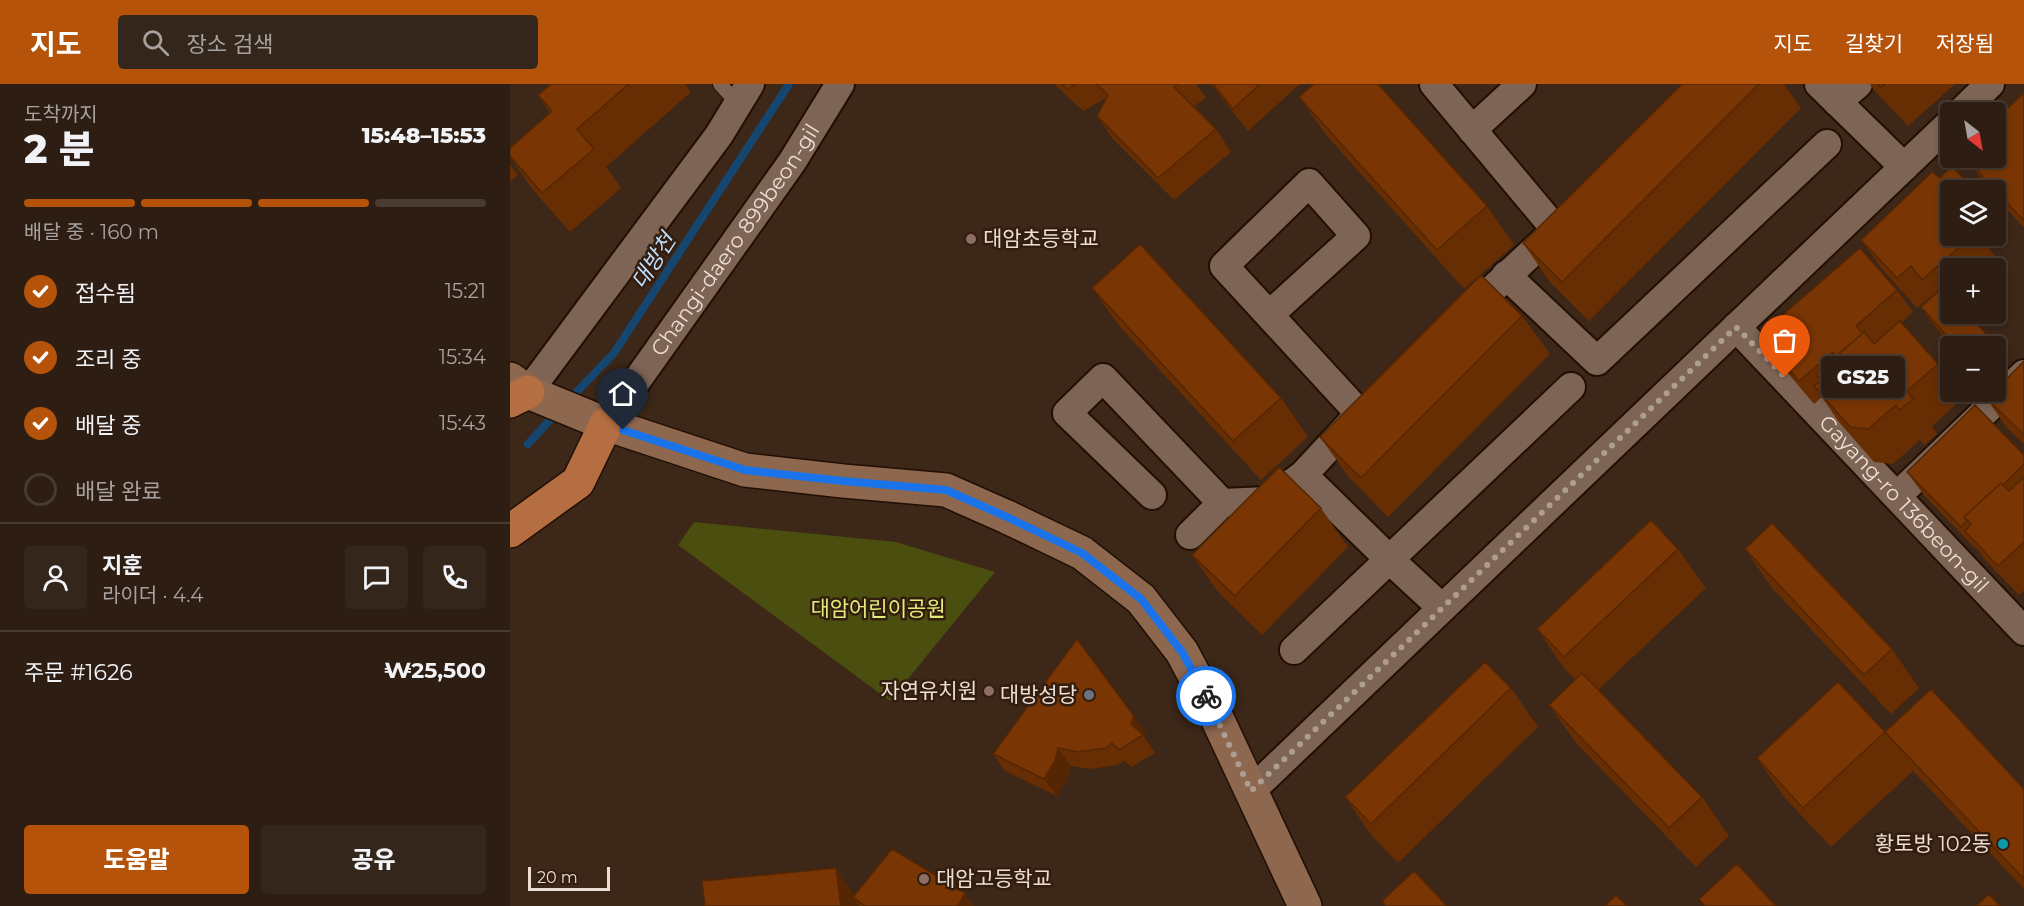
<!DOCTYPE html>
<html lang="ko">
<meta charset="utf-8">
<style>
body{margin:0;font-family:Montserrat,"Noto Sans KR",sans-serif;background:#35261b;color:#f1f3f6;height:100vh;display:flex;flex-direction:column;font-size:22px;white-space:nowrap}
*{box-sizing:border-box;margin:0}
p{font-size:20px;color:#a7a29f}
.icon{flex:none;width:33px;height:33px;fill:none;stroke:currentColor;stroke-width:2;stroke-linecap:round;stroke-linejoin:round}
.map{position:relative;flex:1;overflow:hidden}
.side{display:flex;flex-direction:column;background:#2d1d12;width:510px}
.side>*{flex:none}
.needle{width:39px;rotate:149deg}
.controls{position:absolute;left:1430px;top:18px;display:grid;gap:12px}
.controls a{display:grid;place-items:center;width:66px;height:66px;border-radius:6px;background:#2d1d12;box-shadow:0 3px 9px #0003,0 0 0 2px #483b32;font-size:30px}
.scale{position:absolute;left:18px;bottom:15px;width:82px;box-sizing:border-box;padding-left:6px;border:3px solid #ecded4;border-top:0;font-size:16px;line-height:21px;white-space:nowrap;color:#ecded4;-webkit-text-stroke:4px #321d0f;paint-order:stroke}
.pin{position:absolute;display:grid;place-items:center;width:51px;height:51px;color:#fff;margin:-62px -26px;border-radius:50% 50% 50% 0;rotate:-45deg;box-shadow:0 0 6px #0007}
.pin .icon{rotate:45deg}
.courier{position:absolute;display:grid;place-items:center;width:60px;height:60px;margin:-30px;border:4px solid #1a73e8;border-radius:50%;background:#fff;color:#222;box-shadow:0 2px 8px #0007}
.bubble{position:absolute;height:42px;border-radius:6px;background:#2d1d12;box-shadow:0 3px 9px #0003,0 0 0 2px #483b32;font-size:20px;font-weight:800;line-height:42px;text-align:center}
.overview em{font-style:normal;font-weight:800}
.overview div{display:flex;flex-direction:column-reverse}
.overview{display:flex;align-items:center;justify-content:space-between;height:102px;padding:0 24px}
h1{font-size:39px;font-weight:800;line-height:45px}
.bar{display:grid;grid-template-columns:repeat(4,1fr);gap:9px 6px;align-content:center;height:72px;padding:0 24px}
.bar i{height:8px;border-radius:4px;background:#483b32}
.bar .on{background:#b45309}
.bar p{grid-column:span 4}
.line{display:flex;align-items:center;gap:15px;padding:0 24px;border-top:2px solid #483b32}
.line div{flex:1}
.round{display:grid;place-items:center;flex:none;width:63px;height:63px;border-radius:6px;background:#35261b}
ol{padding:0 24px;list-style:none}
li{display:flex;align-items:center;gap:18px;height:66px}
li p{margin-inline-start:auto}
li .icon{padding:6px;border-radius:50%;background:#b45309;color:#fff;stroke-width:4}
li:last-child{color:#a7a29f}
li i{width:33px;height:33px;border:3px solid #483b32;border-radius:50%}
.cta{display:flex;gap:12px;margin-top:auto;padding:12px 24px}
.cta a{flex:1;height:69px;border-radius:6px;background:#b45309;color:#fff;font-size:24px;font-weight:800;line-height:69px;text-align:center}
.cta a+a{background:#35261b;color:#f1f3f6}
header{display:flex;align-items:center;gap:36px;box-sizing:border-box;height:84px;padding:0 30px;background:#b45309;color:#fff}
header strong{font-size:28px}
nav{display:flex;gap:33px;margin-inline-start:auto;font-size:21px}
.search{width:420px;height:54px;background:#35261b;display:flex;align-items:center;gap:15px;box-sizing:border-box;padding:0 21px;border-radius:6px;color:#a7a29f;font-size:22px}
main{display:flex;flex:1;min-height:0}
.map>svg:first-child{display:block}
</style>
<header>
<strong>지도</strong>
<div class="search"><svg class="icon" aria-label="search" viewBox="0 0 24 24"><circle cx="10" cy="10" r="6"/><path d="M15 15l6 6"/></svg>장소 검색</div>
<nav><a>지도</a><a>길찾기</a><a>저장됨</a></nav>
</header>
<main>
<section class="side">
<div class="overview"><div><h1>2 분</h1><p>도착까지</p></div><em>15:48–15:53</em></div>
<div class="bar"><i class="on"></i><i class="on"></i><i class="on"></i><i></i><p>배달 중 · 160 m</p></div>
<ol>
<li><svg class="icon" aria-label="check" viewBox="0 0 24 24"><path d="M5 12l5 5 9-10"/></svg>접수됨<p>15:21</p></li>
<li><svg class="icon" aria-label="check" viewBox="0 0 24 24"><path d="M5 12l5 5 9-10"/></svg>조리 중<p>15:34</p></li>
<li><svg class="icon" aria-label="check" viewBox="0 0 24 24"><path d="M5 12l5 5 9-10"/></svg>배달 중<p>15:43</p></li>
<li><i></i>배달 완료</li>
</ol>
<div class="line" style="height:108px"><a class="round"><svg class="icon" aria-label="person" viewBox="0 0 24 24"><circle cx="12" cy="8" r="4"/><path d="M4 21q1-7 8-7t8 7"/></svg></a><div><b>지훈</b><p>라이더 · 4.4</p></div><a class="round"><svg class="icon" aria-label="chat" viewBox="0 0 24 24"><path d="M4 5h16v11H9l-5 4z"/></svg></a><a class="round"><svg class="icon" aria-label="phone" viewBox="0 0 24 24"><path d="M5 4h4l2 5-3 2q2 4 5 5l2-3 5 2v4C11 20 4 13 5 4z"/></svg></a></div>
<div class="line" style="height:78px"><div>주문 #1626</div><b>₩25,500</b></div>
<div class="cta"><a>도움말</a><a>공유</a></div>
</section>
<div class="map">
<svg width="1514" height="822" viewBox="0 0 1514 822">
<rect width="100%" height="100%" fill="#3c2718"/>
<!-- green -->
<path fill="#4a4e0f" d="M184 438 386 458 485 488 380 617 168 461Z"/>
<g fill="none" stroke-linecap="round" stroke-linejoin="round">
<!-- stream -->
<path stroke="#15466f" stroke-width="8" d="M59 316 104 269 279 0
M18 360 48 327"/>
<!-- lane casing -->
<g stroke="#220f03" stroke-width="16">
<path id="lane" d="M210 0 228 20"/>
</g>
<!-- street casing -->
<g stroke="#220f03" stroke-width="32">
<g id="street">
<path d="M924 0 1046 146"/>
<path d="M1309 0 1394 83"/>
<path d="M1327 18 1348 0"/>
<path d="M1451 28 1480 0"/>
<path d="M962 46 1012 0"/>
<path d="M996 191 1087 277 1317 60"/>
<path d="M956 230 1049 143"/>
<path d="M759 231 846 152 799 99 714 182 850 330"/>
<path id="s1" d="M1226 243 1514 547"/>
<path d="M18 308 209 51 240 0"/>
<path id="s2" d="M96 340 282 78 330 0"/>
<path d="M793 391 880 476 932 524"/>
<path d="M642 411 557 329 593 294 712 419"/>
<path d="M1387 412 1514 290"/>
<path d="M680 451 712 419 757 417 793 391 844 336"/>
<path d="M784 566 1061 303"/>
<path d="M741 707 1440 39"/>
</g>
</g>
<!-- secondary casing -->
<g stroke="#220f03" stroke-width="36">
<path id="secondary" d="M0 295 18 308 96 340 235 386 333 397 436 406 497 433 572 469 631 515 672 568 706 632 795 822"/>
</g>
<!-- highway casing -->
<g stroke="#220f03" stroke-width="36">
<path id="highway" d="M0 317 18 308
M0 447 68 398 96 340"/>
</g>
<!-- lane -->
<use href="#lane" stroke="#7d6454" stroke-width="14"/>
<!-- street -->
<use href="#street" stroke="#7d6454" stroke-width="28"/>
<!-- secondary -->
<use href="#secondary" stroke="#8e674f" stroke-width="33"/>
<!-- highway -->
<use href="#highway" stroke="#b46e42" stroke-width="33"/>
</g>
<!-- wall -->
<path fill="#682e03" d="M41 0H175L181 8 96 83 111 104 60 148 23 106 0 73V64L40 29 28 11Z
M544 0H686L696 14 683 23 706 45 721 68 664 116 602 54 587 32 595 16 594 15 573 27Z
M701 0H790L738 47Z
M1172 0H1274L1291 24 1079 237 1040 198 1013 159Z
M1360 0H1445L1398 42 1364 6Z
M1514 9V144L1485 112V106H1480L1478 104 1457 75 1485 74Z
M789 13 977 122 1004 161 954 205 817 52Z
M0 81 8 91 0 98Z
M1485 133 1494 145 1477 161 1487 176 1478 184H1440V230L1477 251 1493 273 1485 280V262H1442L1427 245 1411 223 1422 213 1421 212 1407 224 1372 185 1351 156 1440 152H1485Z
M582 204 771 314 798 353 751 396 610 243Z
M1387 206 1403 228 1391 239 1428 280 1440 298V308H1447L1452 315 1422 342 1427 350 1414 361 1410 356 1383 380 1364 378 1328 337 1312 313 1304 320 1277 288 1261 266Z
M1012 232 1040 270 878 433 838 392 810 353Z
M1514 277V360L1497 344 1477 315Z
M1514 371V506L1509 511 1475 476 1467 464 1466 465 1413 410 1397 388Z
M811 424 838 463 752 551 709 509 682 471Z
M1168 465 1196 504 1088 606 1192 713 1219 752 1186 783 1067 660 1039 621 1066 596 1054 584 1027 545Z
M1235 465 1382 565 1409 604 1381 630 1262 504Z
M1001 604 1028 643 888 779 862 752 835 713Z
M624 632 636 650 635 654 645 669 621 683 615 677 608 681 580 685 561 682 557 695 547 712 495 687 483 670Z
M1375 648 1514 705V805L1403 687 1321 763 1274 713 1247 674Z
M344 811 464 822H349L347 819V822H195Z"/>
<!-- shaded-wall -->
<path fill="#552603" d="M624 632 636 650 635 654 621 640Z
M548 664 561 682 557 695 547 712 534 695Z
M326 784 346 814 343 813 347 819V822H331Z
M455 809 464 822H448Z"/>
<!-- building -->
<path fill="#793604" stroke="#552603" stroke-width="1.5" d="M41 0H119L67 45 84 65 32 109 0 72V64L42 27 28 11Z
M552 0H566L557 5Z
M586 0H668L664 3 706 45 648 94 587 32 598 11Z
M703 0H750L723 25Z
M804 0H868L977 122 927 166 789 13Z
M1172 0H1249L1052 198 1013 159Z
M1367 0H1374L1371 4Z
M1514 9V137L1457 75 1459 74H1485V36Z
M1442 82 1464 106H1440V152H1462L1412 196 1401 182 1387 194 1351 156 1422 88 1430 94Z
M630 160 771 314 723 357 582 204Z
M1350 164 1387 206 1346 242 1353 249 1326 272 1323 268 1289 297 1261 266 1262 240Z
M971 191 1012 232 851 394 810 353Z
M1434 202 1440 209V230H1458L1477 251 1464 262H1446L1411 223Z
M1390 237 1428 280 1397 307 1403 315 1390 326 1386 321 1358 345 1340 343 1304 302 1311 296 1306 290 1354 248 1364 260Z
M1514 277V351L1477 315Z
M1465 321 1514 371V380L1493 401 1491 399 1454 433 1457 437 1451 443 1397 388Z
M769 383 811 424 725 512 682 471Z
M1514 393V458L1488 482 1455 447 1461 440 1454 433 1491 399 1499 407Z
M1141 436 1168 465 1054 573 1027 545Z
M1262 439 1382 565 1354 591 1235 465Z
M567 555 624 632 621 640 633 651 609 666 602 659 596 664 568 668 548 664 545 677 534 695 483 670Z
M975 578 1001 604 861 740 835 713Z
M1072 589 1192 713 1159 744 1039 621Z
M1328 598 1375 648 1293 724 1247 674Z
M1421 605 1514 705V795L1375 648Z
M382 765 455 809 448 822H355L343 813Z
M1227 780 1266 822H1195L1189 815Z
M326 784 331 822H195L192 797Z
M904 787 937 822H876L872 817Z
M1479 810 1490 822H1466Z
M1106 811 1117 822H1095Z"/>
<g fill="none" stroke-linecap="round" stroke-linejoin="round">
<!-- done -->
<path stroke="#ae9e92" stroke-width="6" stroke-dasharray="0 10.8" d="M696 612 741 707 1226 243 1275 293"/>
<!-- route -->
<path stroke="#1a73e8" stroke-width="8" d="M113 346 235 386 333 397 436 406 497 433 572 469 631 515 672 568 696 612"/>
</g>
<!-- markers -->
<g fill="#8d6e63" stroke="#321d0f" stroke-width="2">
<circle cx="461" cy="155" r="6"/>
<circle cx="479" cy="607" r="6"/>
<circle cx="414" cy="795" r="6"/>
</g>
<circle fill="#6b7280" stroke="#321d0f" stroke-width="2" cx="579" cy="611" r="6"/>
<circle fill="#0f9aa8" stroke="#321d0f" stroke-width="2" cx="1493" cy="760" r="6"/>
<g text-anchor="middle" stroke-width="5" stroke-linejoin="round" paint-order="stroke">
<!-- poi labels -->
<g font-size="21" fill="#ecded4" stroke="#321d0f" text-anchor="end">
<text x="473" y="162" text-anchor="start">대암초등학교</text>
<text x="467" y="614">자연유치원</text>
<text x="567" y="618">대방성당</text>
<text x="1481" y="767">황토방 102동</text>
<text x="426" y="802" text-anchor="start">대암고등학교</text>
</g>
<!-- street labels -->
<g font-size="21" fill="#ecded4" stroke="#321d0f">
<text dy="7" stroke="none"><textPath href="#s2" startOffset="225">Changi-daero 899beon-gil</textPath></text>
<text dy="7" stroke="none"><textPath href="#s1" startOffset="244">Gayang-ro 136beon-gil</textPath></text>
</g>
<!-- park labels -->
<g font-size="21" fill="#e2ec7b" stroke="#321d0f">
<text x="368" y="532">대암어린이공원</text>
</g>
<!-- water labels -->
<g font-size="22" font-style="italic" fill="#bfdfff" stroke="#321d0f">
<text transform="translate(143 177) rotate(-57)" y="8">대방천</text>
</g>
</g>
</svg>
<div class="controls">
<a><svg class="needle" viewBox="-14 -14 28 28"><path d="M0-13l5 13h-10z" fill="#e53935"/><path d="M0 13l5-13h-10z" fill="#a7a29f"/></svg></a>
<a><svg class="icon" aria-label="layers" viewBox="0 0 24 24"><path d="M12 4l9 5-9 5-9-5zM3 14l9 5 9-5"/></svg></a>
<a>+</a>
<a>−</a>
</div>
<div class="scale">20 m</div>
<div class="pin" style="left:1275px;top:293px;background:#ea580c"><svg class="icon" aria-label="bag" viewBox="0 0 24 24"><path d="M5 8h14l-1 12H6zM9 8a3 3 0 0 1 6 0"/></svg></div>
<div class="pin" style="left:113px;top:346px;background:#1f2937"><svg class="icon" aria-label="home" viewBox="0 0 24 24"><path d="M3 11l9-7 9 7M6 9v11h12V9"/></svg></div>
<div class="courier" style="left:696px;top:612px"><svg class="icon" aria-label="bike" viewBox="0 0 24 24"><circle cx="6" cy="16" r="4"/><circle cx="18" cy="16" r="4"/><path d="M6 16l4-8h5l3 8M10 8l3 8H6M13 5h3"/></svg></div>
<div class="bubble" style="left:1311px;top:272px;width:84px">GS25</div>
</div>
</main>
